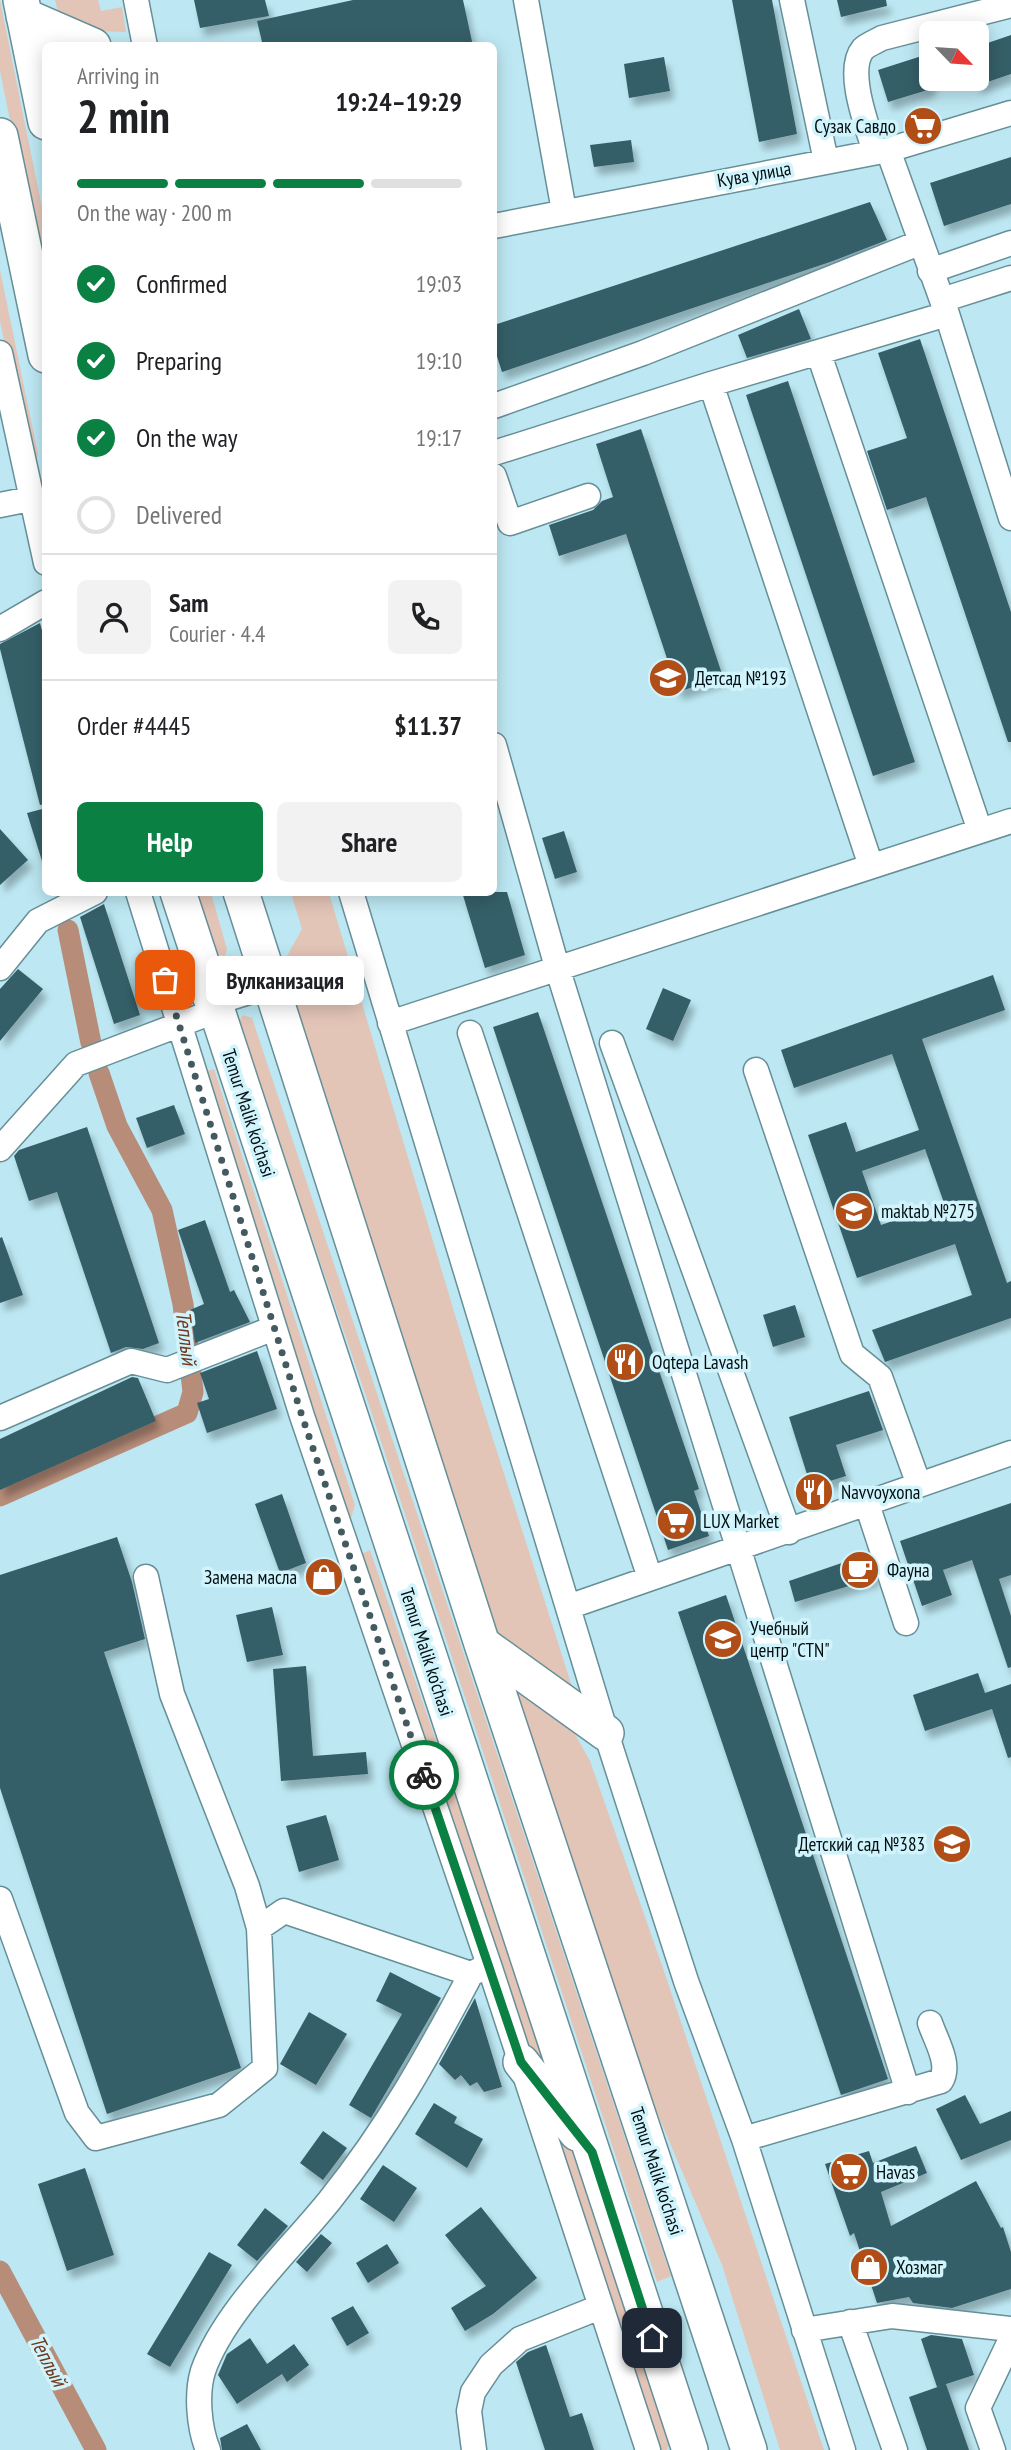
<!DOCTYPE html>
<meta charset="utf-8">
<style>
body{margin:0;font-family:"PT Sans Narrow",sans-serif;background:#f2f2f2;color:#202124;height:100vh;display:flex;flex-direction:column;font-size:26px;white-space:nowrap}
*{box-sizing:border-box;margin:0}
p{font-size:23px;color:#757577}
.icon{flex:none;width:38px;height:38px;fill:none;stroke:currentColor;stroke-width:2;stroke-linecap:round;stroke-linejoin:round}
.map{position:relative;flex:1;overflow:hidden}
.sheet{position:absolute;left:42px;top:42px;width:455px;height:854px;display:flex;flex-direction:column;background:#fff;border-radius:10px;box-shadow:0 4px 18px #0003}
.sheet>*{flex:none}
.needle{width:46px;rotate:115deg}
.tools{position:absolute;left:919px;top:21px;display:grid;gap:14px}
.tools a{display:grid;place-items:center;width:70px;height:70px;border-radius:10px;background:#fff;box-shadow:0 4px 18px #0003;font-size:35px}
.pin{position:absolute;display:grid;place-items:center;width:60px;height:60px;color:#fff;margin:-30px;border-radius:14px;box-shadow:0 4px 10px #0006}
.courier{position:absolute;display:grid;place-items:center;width:70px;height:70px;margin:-35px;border:5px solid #0b8043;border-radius:50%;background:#fff;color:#222;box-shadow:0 2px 9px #0007}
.bubble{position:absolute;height:49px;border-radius:10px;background:#fff;box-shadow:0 4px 18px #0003;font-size:23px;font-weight:700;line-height:49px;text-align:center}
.overview em{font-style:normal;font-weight:700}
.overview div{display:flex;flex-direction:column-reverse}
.overview{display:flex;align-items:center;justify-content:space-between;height:119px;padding:0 35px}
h1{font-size:46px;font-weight:700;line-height:52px}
.bar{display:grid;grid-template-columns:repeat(4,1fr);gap:10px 7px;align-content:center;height:84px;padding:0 35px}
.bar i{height:9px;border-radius:5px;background:#e0e0e0}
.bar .current{background:#0b8043}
.bar p{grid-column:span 4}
.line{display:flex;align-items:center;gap:18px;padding:0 35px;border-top:2px solid #e0e0e0}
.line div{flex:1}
.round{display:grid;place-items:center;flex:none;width:74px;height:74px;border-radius:10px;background:#f2f2f2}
ol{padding:0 35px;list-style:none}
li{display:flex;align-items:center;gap:21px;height:77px}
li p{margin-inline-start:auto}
li .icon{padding:7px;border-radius:50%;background:#0b8043;color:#fff;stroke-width:4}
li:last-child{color:#757577}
li i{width:38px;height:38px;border:4px solid #e0e0e0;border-radius:50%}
.button{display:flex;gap:14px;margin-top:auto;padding:14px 35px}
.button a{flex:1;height:80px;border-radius:10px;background:#0b8043;color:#fff;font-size:28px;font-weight:700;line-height:80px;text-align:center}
.button a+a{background:#f2f2f2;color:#202124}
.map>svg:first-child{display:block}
</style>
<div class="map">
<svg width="1011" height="2450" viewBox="0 0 1011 2450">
<defs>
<filter id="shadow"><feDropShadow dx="4.5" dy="8" stdDeviation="3.5" flood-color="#0004"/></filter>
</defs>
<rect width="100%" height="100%" fill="#bde8f3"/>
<!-- green -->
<path fill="#e3c5b7" d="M0 0 45 223V296L0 71Z
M55 0H98L101 11 122 7 126 32 92 31 60 21Z
M0 270 38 454 32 478 0 321Z
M198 893H211L227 949 225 956 217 954Z
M291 893H329L479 1395 576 1699 497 1637 285 975 287 956 302 929Z
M243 1015 252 1018 671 2276 657 2282 371 1411 238 1022Z
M214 1069 355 1505 350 1521 202 1072Z
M370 1550 513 1963 552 2089 523 2038 359 1555Z
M514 1686 575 1734 590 1761 663 1968 824 2450H780L722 2265 653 2103 583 1903Z
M548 2119 573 2150 670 2442 667 2450H661Z"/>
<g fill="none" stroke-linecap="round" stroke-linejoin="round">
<!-- canal -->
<path stroke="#b78d7a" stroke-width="21" d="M68 930 91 1043
M0 1496 187 1413 193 1392 183 1304 162 1210 117 1126 99 1073
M0 2271 96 2450"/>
</g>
<!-- building -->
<path fill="#365e67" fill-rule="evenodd" filter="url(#shadow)" d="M194 0H265L269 16 200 28Z
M353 0H463L473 46H263L257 21Z
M732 0H772L797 134 759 142Z
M837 0H886L887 6 841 17Z
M1011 35V74L976 86V47Z
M931 53V89L888 102 878 70Z
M664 57 670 91 629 98 624 64Z
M631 140 634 162 594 167 590 145Z
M1011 157V204L944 226 930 183Z
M870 202 887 240 833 261 502 372 494 347V325Z
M799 309 811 339 747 358 738 335Z
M920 339 1011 612V742H1008L926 497 887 510 867 451 907 438 878 353Z
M788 381 915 762 873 776 746 395Z
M641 429 723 677 678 692 626 534 559 556 549 525 593 510 602 501 613 497 596 444Z
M40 623 46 645V804L40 805 0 649V644Z
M46 808V861H42L27 813Z
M0 829 28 860 0 885Z
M564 831 577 872 555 879 542 838Z
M462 892H507L525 955 485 968Z
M104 904 140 1015 114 1024 80 917Z
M18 969 43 989 0 1041V989Z
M993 975 1005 1010 922 1039 1007 1283 1011 1281V1318L885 1362 872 1330 972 1295 955 1244 857 1278 808 1135 846 1122 856 1152 919 1130 892 1054 794 1088 781 1050ZM925 1149 944 1203 881 1225 862 1171Z
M663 988 691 1000 673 1041 646 1029Z
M538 1012 699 1489 694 1491 709 1536 668 1550 493 1027Z
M174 1105 185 1134 147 1148 136 1118Z
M87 1127 159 1343 143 1349 126 1347 111 1353 57 1192 29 1201 14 1156 19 1150Z
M205 1220 230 1292 234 1290 250 1322 195 1343 190 1310 204 1304 178 1230Z
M2 1237 23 1295 0 1303V1238Z
M795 1305 805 1337 773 1347 763 1315Z
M257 1351 277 1409 207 1433 197 1403 209 1399 200 1373Z
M132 1377 138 1378 156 1421 0 1490V1439Z
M869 1391 883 1430 836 1445 846 1476 811 1487 789 1417Z
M282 1494 306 1563 280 1573 255 1504Z
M1011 1503V1575L999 1579 1011 1616V1667L1008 1668 972 1560 943 1570 952 1595 922 1606 900 1541Z
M117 1537 132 1582 145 1639 104 1652 241 2068 107 2114 0 1788V1575Z
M868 1554 876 1578 795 1602 789 1581Z
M726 1595 888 2079 841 2095 678 1612Z
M272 1607 283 1655 247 1662 236 1615Z
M306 1666 313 1756 366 1752 368 1774 281 1781 273 1669Z
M978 1673 985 1693 1011 1684V1757L1008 1758 992 1709 925 1731 913 1695Z
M326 1815 339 1860 299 1872 286 1826Z
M390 1972 441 1998 371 2118 349 2105 402 2014 376 2001Z
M475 1998 502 2087 484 2092 477 2082 470 2086 461 2075 455 2080 439 2064Z
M309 2012 347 2034 316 2085 280 2064Z
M965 2095 980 2124 1011 2111V2140L961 2160 936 2109Z
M434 2103 457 2117 454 2123 483 2139 467 2168 415 2134Z
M323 2131 347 2148 323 2180 300 2163Z
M916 2146 927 2173 881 2192 891 2226 976 2181 1001 2228 1003 2227 1011 2252V2289L952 2308 913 2303 909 2297 877 2303 854 2233 850 2236 825 2164 869 2151 873 2163Z
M383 2165 417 2188 394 2222 360 2199Z
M85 2168 114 2255 67 2271 38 2184Z
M481 2207 537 2278 493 2314 465 2331 451 2308 486 2286 445 2235Z
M265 2208 288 2226 257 2261 237 2245Z
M321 2234 332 2243 307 2272 296 2262Z
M387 2244 399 2263 368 2283 356 2263Z
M209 2252 232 2265 170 2367 147 2354Z
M353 2306 369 2333 347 2346 331 2318Z
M931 2335 962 2339 974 2375 937 2387 921 2339Z
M250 2338 267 2364 294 2344 309 2365 287 2382 282 2374 237 2404 218 2375 227 2354Z
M546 2345 570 2417 582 2413 594 2450H545L516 2362 528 2352Z
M946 2384 969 2450H927L909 2397Z
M247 2424 261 2450H222L220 2438Z"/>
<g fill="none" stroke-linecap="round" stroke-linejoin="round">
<!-- minor casing -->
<g stroke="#668f98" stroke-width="27">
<path id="minor" d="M136 0 145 46
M526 0 564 211
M792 0 826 161
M888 150 947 314 1011 518
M875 152C868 128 845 71 863 49 867 45 877 41 882 38L1011 5
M494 226 888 150 1011 113
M930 271 1011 243
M942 300 1011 278
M0 353 46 563
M819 354 980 831
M711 384 871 866
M494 406 643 353 919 243
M494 453 711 384 947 314
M494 476 510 523 588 496
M0 505 30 499
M0 629 46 602
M494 745 557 967 908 2092
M138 892 302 1416 489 1965 648 2450
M351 892 606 1733 686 1981 744 2139 843 2450
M0 968 38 921 95 892
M390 1023 1011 821
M470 1033 650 1578
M612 1043 789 1532
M756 1070 852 1354 880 1377 919 1485
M0 1149 76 1064 215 1011
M0 1418 131 1361 167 1370 274 1328
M867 1504 906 1623
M146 1577 172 1694 247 1886 259 1928 284 1911 471 1974
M568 1607 1011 1453
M0 1899 77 2113 96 2138 219 2105 265 2068 259 1928
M744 2139 941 2081C951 2064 936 2041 930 2023
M850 2322 895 2450
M804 2330 892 2316 1011 2329
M208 2450C199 2428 196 2394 203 2371 224 2311 290 2250 330 2200 389 2126 427 2057 471 1974L485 1967
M474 2450 469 2411 473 2392 491 2365 520 2339 600 2307
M993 2450 978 2408 1011 2339"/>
</g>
<!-- highway casing -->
<g stroke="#668f98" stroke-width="38">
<path id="highway" d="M21 0 46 122
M24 16 93 46
M0 136 46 355
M178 892 690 2450
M241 892 482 1644 749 2450
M211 998 269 980
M482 1644 606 1733
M521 2062 577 2133"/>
</g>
<!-- minor -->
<use href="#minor" stroke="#fff" stroke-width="24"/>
<!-- highway -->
<use href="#highway" stroke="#fff" stroke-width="35"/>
</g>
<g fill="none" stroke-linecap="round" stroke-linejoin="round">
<!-- done -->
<path stroke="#435a60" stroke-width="7" stroke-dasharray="0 12.6" d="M165 980 302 1416 424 1775"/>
<!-- route -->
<path stroke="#0b8043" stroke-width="9" d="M424 1775 521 2062 592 2152 652 2338"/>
</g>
<!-- icons -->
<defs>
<g id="supermarket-disc" transform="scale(2.0125)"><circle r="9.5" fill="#b14e17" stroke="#d1f4fc"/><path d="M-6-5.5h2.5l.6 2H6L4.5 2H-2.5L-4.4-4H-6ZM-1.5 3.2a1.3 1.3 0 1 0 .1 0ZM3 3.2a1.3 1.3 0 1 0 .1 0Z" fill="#fff"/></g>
<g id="school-disc" transform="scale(2.0125)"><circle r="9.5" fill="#b14e17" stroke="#d1f4fc"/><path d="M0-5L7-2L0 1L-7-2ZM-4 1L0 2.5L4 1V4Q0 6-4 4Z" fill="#fff"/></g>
<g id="restaurant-disc" transform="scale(2.0125)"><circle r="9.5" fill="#b14e17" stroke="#d1f4fc"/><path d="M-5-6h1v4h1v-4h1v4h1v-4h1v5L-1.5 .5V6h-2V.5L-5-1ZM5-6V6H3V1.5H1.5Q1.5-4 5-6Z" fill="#fff"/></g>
<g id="cafe-disc" transform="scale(2.0125)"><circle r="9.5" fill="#b14e17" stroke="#d1f4fc"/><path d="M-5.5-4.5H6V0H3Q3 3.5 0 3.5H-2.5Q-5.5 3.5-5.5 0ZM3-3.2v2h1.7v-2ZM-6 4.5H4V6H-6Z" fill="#fff"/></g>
<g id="shop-disc" transform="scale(2.0125)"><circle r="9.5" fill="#b14e17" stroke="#d1f4fc"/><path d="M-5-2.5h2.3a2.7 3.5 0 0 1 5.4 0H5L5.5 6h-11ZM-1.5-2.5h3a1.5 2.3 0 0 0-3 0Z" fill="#fff"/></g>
</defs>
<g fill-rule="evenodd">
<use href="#supermarket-disc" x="923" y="126"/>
<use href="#school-disc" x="668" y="678"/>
<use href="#school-disc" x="854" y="1211"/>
<use href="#restaurant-disc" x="625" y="1362"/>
<use href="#restaurant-disc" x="814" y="1492"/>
<use href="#supermarket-disc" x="676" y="1521"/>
<use href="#cafe-disc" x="860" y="1570"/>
<use href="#shop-disc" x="324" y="1577"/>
<use href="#school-disc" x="723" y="1639"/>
<use href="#school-disc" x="952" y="1844"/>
<use href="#supermarket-disc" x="849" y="2172"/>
<use href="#shop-disc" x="869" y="2267"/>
</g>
<g text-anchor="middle" stroke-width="7" stroke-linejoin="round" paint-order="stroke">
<!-- poi labels -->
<g font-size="19" fill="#010e11" stroke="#d1f4fc" text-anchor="start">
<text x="896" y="133" text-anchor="end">Сузак Савдо</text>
<text x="695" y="685">Детсад №193</text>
<text x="881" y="1218">maktab №275</text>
<text x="652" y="1369">Oqtepa Lavash</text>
<text x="841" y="1499">Navvoyxona</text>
<text x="703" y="1528">LUX Market</text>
<text x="887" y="1577">Фауна</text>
<text x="297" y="1584" text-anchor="end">Замена масла</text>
<text x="750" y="1635">Учебный<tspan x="750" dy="22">центр "CTN"</tspan></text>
<text x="925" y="1851" text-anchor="end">Детский сад №383</text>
<text x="876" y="2179">Havas</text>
<text x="896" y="2274">Хозмаг</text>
</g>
<!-- street labels -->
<g font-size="19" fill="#010e11" stroke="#d1f4fc">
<text transform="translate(754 174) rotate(-10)" y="7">Кува улица</text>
<text transform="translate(249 1113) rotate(72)" y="7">Temur Malik ko'chasi</text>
<text transform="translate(427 1652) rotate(72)" y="7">Temur Malik ko'chasi</text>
<text transform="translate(657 2171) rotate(72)" y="7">Temur Malik ko'chasi</text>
</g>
<!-- water labels -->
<g font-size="21" font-style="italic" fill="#70381d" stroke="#d1f4fc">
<text transform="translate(186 1338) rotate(83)" y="7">Теплый</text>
<text transform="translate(48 2361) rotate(62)" y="7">Теплый</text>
</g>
</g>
</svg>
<div class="tools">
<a><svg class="needle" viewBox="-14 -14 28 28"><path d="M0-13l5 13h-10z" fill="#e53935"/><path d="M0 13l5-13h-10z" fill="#757577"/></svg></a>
</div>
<div class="pin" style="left:165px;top:980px;background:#ea580c"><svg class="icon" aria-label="bag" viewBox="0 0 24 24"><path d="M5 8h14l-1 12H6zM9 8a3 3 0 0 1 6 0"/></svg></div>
<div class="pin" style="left:652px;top:2338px;background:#1f2937"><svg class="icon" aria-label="home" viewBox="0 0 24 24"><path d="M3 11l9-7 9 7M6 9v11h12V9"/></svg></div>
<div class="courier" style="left:424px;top:1775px"><svg class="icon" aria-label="bike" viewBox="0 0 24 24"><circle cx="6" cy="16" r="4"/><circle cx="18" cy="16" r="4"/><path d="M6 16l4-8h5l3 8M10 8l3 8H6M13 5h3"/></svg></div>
<div class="bubble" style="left:206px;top:956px;width:158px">Вулканизация</div>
<section class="sheet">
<div class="overview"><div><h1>2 min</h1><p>Arriving in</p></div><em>19:24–19:29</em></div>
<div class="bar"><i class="current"></i><i class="current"></i><i class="current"></i><i></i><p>On the way · 200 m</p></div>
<ol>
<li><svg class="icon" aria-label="check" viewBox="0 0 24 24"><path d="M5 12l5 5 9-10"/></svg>Confirmed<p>19:03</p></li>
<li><svg class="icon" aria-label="check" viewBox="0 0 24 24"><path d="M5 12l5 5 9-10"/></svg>Preparing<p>19:10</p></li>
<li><svg class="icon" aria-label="check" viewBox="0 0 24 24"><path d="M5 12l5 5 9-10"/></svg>On the way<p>19:17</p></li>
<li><i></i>Delivered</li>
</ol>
<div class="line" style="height:126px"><a class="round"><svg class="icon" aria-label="person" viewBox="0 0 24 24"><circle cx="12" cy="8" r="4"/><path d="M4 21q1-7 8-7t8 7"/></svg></a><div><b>Sam</b><p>Courier · 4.4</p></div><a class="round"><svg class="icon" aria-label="phone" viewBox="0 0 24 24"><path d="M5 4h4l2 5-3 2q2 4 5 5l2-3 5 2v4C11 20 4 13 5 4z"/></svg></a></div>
<div class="line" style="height:91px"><div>Order #4445</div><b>$11.37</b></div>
<div class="button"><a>Help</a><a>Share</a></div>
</section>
</div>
